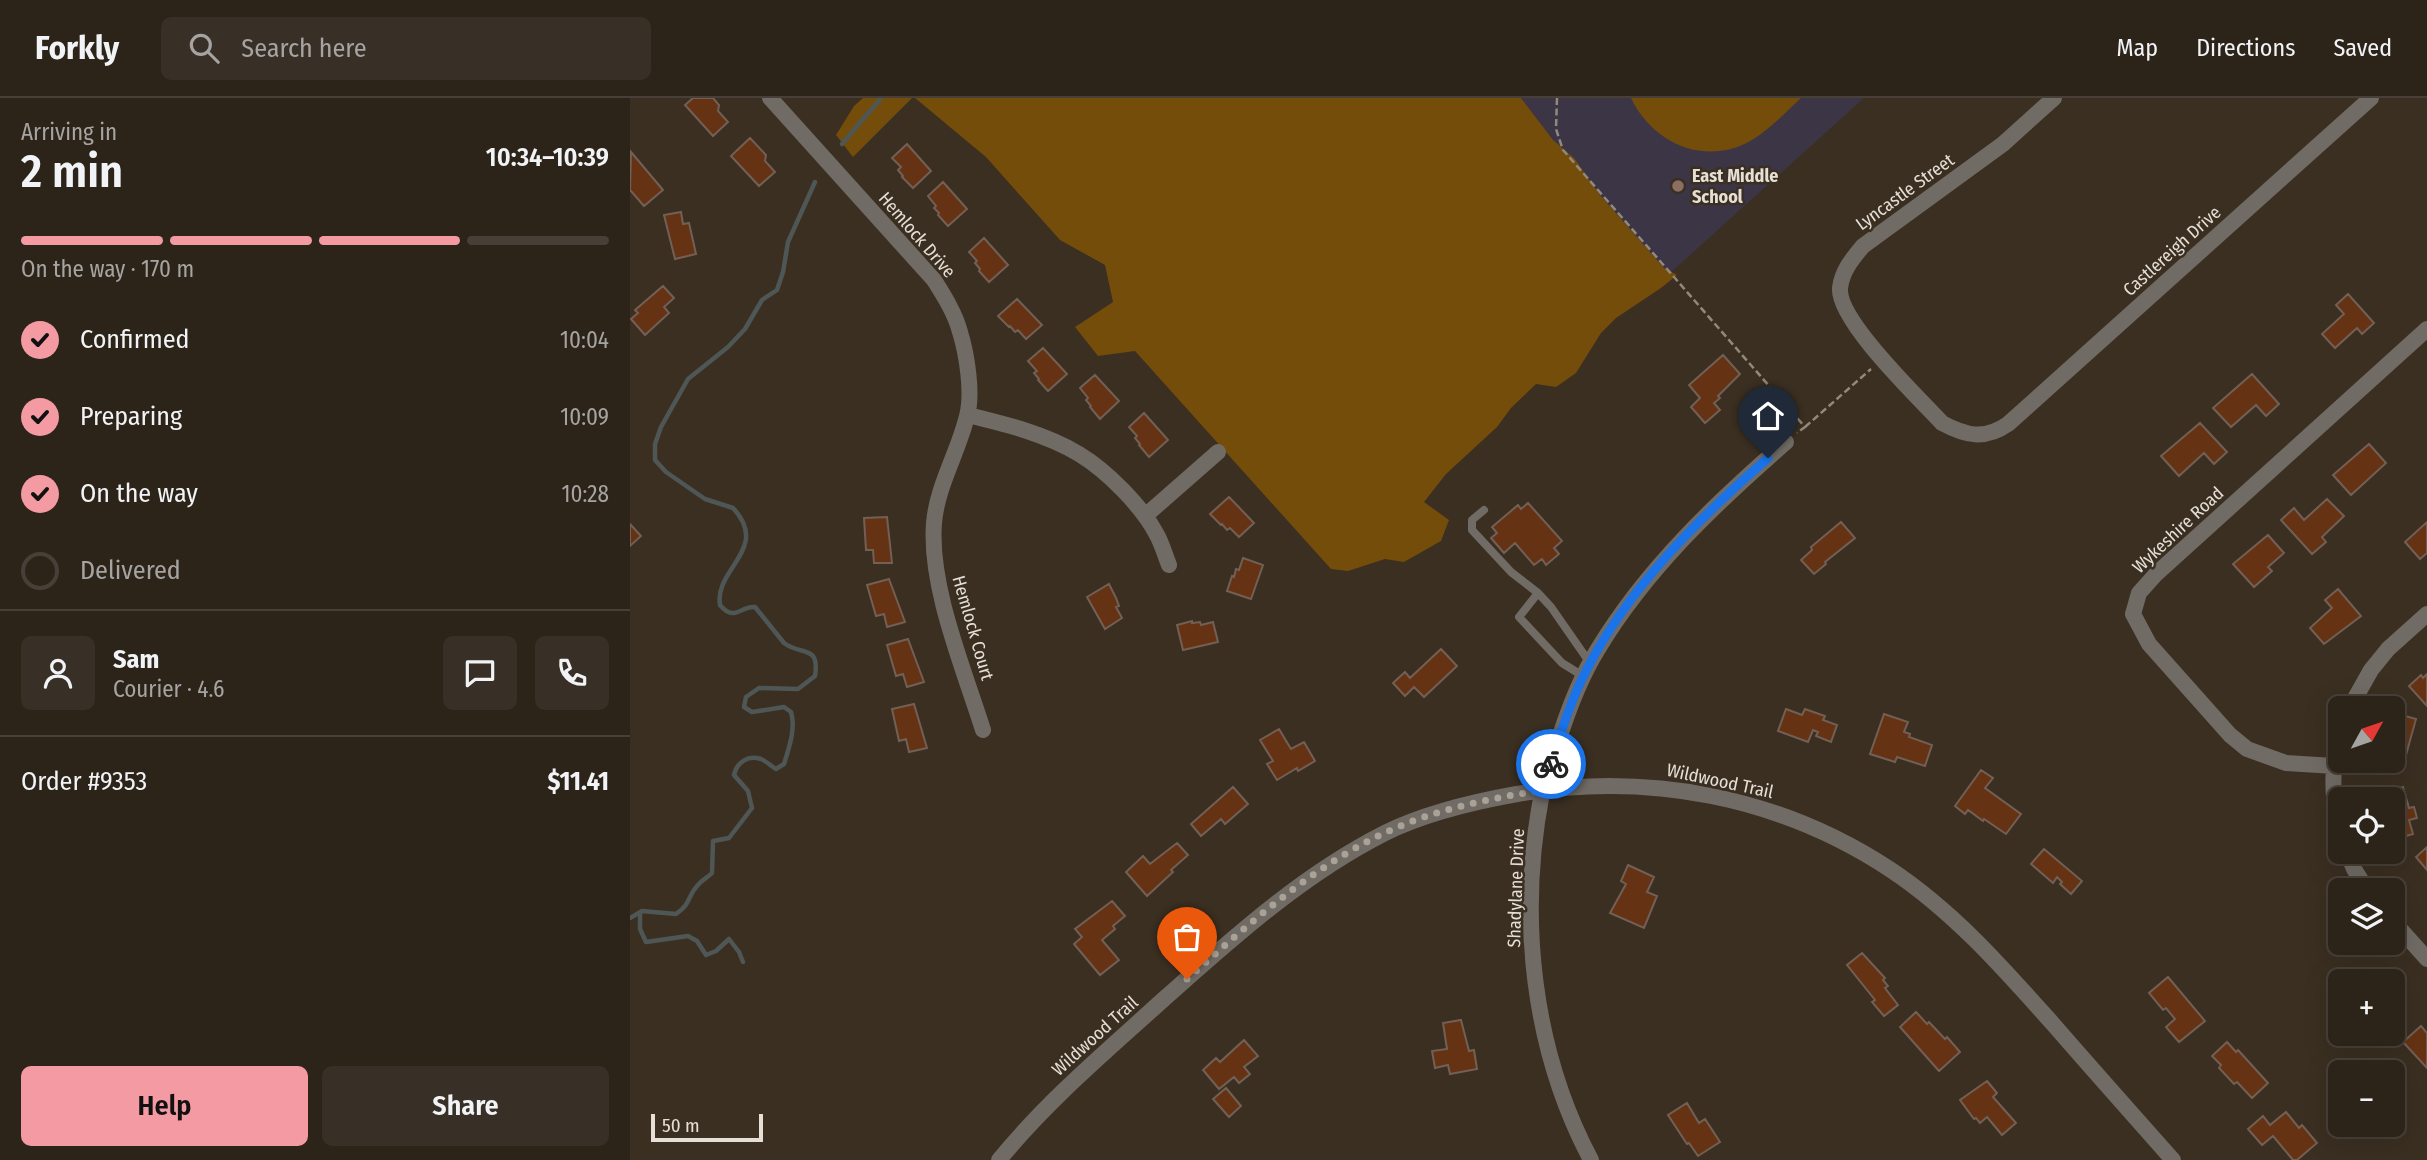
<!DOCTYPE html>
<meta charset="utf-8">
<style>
body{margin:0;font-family:"Fira Sans Condensed",sans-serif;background:#382f26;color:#f1f3f6;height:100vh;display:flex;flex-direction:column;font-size:26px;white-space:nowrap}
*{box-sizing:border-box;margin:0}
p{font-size:23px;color:#a6a4a2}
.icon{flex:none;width:38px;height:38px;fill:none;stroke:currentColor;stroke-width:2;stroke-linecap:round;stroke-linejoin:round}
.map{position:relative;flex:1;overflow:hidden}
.panel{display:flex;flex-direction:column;background:#2c2319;width:630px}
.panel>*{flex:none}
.needle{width:46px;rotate:50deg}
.controls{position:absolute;left:1698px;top:598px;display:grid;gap:14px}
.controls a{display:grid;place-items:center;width:77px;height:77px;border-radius:10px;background:#2c2319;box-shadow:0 7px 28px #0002,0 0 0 2px #484038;font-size:35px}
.scale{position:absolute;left:21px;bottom:18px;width:112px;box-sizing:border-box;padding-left:7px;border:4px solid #e6dfd6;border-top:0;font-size:19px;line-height:24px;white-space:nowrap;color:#e6dfd6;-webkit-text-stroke:5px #3a2f21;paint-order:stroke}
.pin{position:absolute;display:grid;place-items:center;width:60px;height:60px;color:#fff;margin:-72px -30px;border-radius:50% 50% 50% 0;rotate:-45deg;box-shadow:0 0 7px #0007}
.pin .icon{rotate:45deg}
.courier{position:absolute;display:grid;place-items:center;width:70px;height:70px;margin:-35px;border:5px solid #1a73e8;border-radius:50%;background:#fff;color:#222;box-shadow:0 2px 9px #0007}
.head em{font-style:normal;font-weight:600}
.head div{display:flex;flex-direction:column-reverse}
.head{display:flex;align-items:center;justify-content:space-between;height:119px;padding:0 21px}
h1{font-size:46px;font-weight:600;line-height:52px}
.bar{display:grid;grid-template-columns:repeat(4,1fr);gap:10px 7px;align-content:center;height:84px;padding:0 21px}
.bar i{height:9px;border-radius:5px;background:#484038}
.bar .on{background:#f49aa2}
.bar p{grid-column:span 4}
.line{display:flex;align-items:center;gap:18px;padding:0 21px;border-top:2px solid #484038}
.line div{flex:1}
.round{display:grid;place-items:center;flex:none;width:74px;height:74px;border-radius:10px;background:#382f26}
ol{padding:0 21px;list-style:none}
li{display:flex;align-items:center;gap:21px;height:77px}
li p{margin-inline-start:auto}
li .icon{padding:7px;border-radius:50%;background:#f49aa2;color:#111;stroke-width:4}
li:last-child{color:#a6a4a2}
li i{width:38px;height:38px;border:4px solid #484038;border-radius:50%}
.button{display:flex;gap:14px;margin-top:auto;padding:14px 21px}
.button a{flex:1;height:80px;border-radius:10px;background:#f49aa2;color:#111;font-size:28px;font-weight:600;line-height:80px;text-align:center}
.button a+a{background:#382f26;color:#f1f3f6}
header{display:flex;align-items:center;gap:42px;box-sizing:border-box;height:98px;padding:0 35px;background:#2c2319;border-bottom:2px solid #484038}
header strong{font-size:33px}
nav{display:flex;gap:38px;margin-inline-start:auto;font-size:24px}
.search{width:490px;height:63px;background:#382f26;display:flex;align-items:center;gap:18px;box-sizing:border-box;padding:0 24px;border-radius:10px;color:#a6a4a2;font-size:26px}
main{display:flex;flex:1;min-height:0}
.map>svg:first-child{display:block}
</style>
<header>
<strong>Forkly</strong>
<div class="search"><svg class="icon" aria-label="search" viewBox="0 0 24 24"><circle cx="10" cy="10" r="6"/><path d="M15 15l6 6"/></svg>Search here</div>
<nav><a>Map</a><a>Directions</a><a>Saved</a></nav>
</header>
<main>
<section class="panel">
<div class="head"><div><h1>2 min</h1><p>Arriving in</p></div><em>10:34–10:39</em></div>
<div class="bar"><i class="on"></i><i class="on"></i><i class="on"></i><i></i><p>On the way · 170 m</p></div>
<ol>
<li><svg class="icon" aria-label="check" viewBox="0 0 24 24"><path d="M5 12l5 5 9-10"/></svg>Confirmed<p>10:04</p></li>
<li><svg class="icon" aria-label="check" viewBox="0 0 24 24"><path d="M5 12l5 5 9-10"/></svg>Preparing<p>10:09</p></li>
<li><svg class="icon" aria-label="check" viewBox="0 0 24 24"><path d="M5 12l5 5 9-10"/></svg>On the way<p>10:28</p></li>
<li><i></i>Delivered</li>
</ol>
<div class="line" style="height:126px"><a class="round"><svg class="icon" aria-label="person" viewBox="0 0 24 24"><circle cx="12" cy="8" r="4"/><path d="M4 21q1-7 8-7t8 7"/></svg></a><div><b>Sam</b><p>Courier · 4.6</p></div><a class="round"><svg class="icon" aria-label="chat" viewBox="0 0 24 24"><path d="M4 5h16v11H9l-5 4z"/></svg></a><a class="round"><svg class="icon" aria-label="phone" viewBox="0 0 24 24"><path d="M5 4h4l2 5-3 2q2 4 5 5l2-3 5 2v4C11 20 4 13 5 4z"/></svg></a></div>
<div class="line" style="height:91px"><div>Order #9353</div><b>$11.41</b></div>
<div class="button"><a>Help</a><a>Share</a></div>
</section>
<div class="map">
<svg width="1797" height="1062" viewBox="0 0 1797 1062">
<rect width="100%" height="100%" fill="#3a2f21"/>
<!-- education -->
<path fill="#3c3545" d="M882 0H1234L1038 177Z"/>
<!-- green -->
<path fill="#744d0b" d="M233 0H282L223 59 206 37 224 8Z
M285 0H891L923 42 944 60 970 97 1034 170 1047 177 1031 190 986 220 971 235 946 275 926 289 906 286 881 310 867 329 816 376 794 404 819 422 811 443 774 464 755 461 718 473 701 471 505 253 468 258 445 229 483 204 475 167 430 142 356 59Z
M1001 0H1171C1156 14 1140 31 1122 42 1076 69 1023 46 1001 0Z"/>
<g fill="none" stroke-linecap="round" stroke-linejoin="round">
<!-- stream -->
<path stroke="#4f5756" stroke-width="4.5" d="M212 46 251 0
M10 814V831L16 844 58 838 67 843 76 857 86 853 99 841 109 854 113 864
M0 820 12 813 46 816C62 805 57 798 68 787 72 782 77 780 82 775L83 743 99 740 122 710 118 693 104 677C107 664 118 657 131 661 136 663 141 668 146 671L154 666C159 650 166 630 161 614L154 609 122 614 114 609 116 599 129 590 168 591 185 578C190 546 171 558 154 545L125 509C111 507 105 525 90 507 84 470 141 451 103 410L75 401 36 374 25 362V346L31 329 58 281 98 249 115 231 132 202 147 192 153 174 158 144 185 84"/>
</g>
<!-- building -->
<path fill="#653313" stroke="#725f55" stroke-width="2" d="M63 0H83L89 7 88 13 98 24 83 38 55 7Z
M120 40 136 57 135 63 145 74 129 88 101 58Z
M277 46 301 73 283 90 272 79 273 78 268 72 271 69 262 60Z
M1 54 33 92 14 108 0 92Z
M313 84 337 111 318 128 308 117 309 115 304 110 306 108 298 98Z
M51 114 53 126 59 125 66 156 45 161 34 117Z
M354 140 378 167 359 184 349 173 350 171 345 165 347 163 339 154Z
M33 188 44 200 34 209 39 215 15 237 1 221 8 215 5 212Z
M1718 196 1744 225 1732 236 1727 230 1705 250 1692 236 1714 216 1706 207Z
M387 201 412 227 396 241 388 232 385 234 380 228 379 229 368 218Z
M413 250 437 276 418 293 408 282 409 281 404 275 407 273 398 263Z
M1093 257 1110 276 1088 298 1090 300 1084 305 1090 312 1075 325 1061 309 1070 300 1059 287Z
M1622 276 1649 306 1636 318 1626 307 1601 329 1583 310Z
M465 277 489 303 470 321 460 309 461 308 456 302 458 300 450 290Z
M514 315 538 342 519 359 509 347 510 346 505 340 507 338 499 329Z
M1570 325 1597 354 1584 366 1574 355 1549 378 1531 358Z
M1739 346 1756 365 1721 397 1703 377Z
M599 399 624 425 609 439 600 430 597 432 592 426 591 427 580 416Z
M1697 401 1714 418 1692 439 1696 444 1682 456 1651 422 1664 410 1674 422Z
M898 405 932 443 924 450 929 456 916 467 912 461 904 467 885 445 874 455 861 440 867 435 862 429 888 407 891 411Z
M257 419 262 465H244L243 452H236L234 420Z
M1211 424 1225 440 1195 464 1196 466 1184 476 1171 462 1182 452 1181 449Z
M1797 424V455L1790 461 1775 444Z
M0 426 11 438 0 448Z
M1638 437 1654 455 1638 469 1642 473 1624 489 1603 466Z
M613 460 633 467 621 501 597 493 602 478 604 479 606 471 609 472Z
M259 481 275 524 257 529 254 516 246 518 237 487Z
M479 486 486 500 489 508 486 509 492 520 475 531 457 499Z
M1708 491 1731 518 1694 546 1680 530 1702 510 1695 502Z
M562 523V525L570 524 571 527 583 524 588 544 553 552 547 527Z
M278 541 294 584 277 589 273 576 266 578 257 547Z
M811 551 827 568 794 599 784 589 775 598 763 585 775 574 780 580Z
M1797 576V608L1779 588 1791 577 1793 580Z
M284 606 297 650 279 654 276 641 269 643 262 611Z
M1156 611 1172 617 1175 611 1195 618 1193 622 1207 627 1201 644 1186 638 1188 634 1183 632 1178 644 1148 633Z
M1764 615 1786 621 1776 657 1770 656 1766 670 1746 664 1762 663Z
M1254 616 1278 624 1274 634 1280 636 1279 639 1302 647 1295 668 1267 659 1265 664 1240 656Z
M649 631 661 651 674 644 685 663 668 673 667 670 647 682 637 666 643 663 630 642Z
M1351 672 1363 680 1355 690 1391 716 1376 736 1354 721 1353 723 1338 712 1335 716 1325 708Z
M603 689 618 706 595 726 591 721 571 738 561 726Z
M1773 689 1779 710 1784 709 1787 720 1779 722 1783 736 1762 742V702H1753L1751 696Z
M547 745 558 757 541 772 543 774 517 798 496 774 513 758 520 766Z
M1797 749V772L1786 759Z
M1414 751 1452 783 1441 796 1430 786 1432 784 1427 779 1423 785 1401 766Z
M998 767 1024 779 1017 794 1027 798 1014 830 980 815 996 786 991 783Z
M482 803 495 818 483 828 485 831 472 842 489 862 470 877 444 846 452 839 445 831Z
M1232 855 1255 880 1253 882 1258 888 1255 890 1268 907 1254 918 1242 904 1245 902 1217 867Z
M1750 873 1760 884H1738Z
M1538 879 1575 923 1549 944 1536 929 1545 921 1536 910 1533 912 1519 895Z
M1762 907 1774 920 1762 931Z
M1286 914 1297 926 1299 924 1315 941 1317 939 1330 954 1309 973 1270 929Z
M831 922 839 953 844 952 847 971 820 976 818 967 805 970 802 953 817 951 813 925Z
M1791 928 1797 935V970L1773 944Z
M614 942 628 958 614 969 620 976 609 985 604 979 589 991 573 972 586 960 590 964Z
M1597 944 1606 954 1608 952 1638 985 1622 1000 1607 984 1604 986 1589 970 1591 967 1582 958Z
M1357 983 1367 995 1363 999 1386 1025 1372 1037 1357 1019 1350 1025 1346 1020 1344 1021 1330 1002Z
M596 990 611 1008 599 1019 583 1001Z
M1057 1005 1069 1025 1075 1021 1090 1044 1068 1058 1059 1045 1057 1046 1038 1017Z
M1656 1014 1669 1030 1672 1027 1687 1045 1667 1062H1663L1643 1038 1632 1047 1618 1031 1633 1018 1640 1027Z"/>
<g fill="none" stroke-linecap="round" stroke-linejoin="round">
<!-- path -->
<path stroke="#92897d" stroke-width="2.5" stroke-dasharray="7 3.5" stroke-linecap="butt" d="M927 0 926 31 933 52 1175 329 1167 335
M1175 329 1241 271"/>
<!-- lane -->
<path stroke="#716b65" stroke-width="8" d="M854 412 842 422V432L881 474 908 495 921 509 960 565
M908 495 889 519 932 565 953 578"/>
<!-- street -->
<path stroke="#716b65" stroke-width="16" d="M140 0 304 182C314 198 325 215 330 234 337 257 343 295 337 318 328 355 307 388 304 425 299 489 334 571 353 632
M1424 0 1373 46 1233 148C1222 161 1212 173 1210 190 1207 222 1289 300 1312 325 1336 338 1355 342 1378 326L1741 0
M338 317C375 326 416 336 449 356 477 373 512 408 527 437 532 446 535 457 539 467
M515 418 588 354
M1719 611 1741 572 1758 551 1797 516
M1710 634C1701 668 1701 700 1710 734
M1704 668 1656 665 1617 651 1600 637 1519 546 1503 516 1509 495 1526 476 1797 231
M1717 754 1724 771 1738 793
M1762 822 1797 861
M369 1062C418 1002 478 952 535 900 604 839 672 777 755 735 795 715 842 704 887 696 1018 674 1149 698 1261 772 1324 814 1373 870 1423 926 1463 972 1503 1017 1543 1062
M961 1062C902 951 888 818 912 695 916 678 923 661 928 644 938 612 950 580 968 551 1017 470 1085 406 1156 344"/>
</g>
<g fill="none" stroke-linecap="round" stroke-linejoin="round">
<!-- done -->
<path stroke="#aaa197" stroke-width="7" stroke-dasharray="0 12.6" d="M557 881C622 823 688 763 768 729 815 709 864 700 913 692L921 666"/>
<!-- route -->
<path stroke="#1a73e8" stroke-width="9" d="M921 666C931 635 940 604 955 575 997 491 1068 421 1138 360"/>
</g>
<!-- markers -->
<circle fill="#8d6e63" stroke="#3a2f21" stroke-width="2.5" cx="1048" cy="88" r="7"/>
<g text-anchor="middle" stroke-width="5" stroke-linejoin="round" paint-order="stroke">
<!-- poi labels -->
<g font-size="18" font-weight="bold" fill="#e6dfd6" stroke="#3a2f21" text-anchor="start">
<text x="1062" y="84">East Middle<tspan x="1062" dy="21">School</tspan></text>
</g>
<!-- street labels -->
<g font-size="18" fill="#e6dfd6" stroke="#3a2f21">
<text transform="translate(1275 94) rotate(-36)" y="6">Lyncastle Street</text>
<text transform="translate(287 137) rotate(49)" y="6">Hemlock Drive</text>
<text transform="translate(1542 153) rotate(-42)" y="6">Castlereigh Drive</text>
<text transform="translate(1548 432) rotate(-43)" y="6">Wykeshire Road</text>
<text transform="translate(343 530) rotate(74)" y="6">Hemlock Court</text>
<text transform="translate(1090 683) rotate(12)" y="6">Wildwood Trail</text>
<text transform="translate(886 790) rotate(-88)" y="6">Shadylane Drive</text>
<text transform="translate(465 938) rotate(-42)" y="6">Wildwood Trail</text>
</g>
</g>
</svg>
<div class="controls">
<a><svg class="needle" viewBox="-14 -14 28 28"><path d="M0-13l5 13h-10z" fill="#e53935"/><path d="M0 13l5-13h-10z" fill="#a6a4a2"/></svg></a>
<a><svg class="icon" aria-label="locate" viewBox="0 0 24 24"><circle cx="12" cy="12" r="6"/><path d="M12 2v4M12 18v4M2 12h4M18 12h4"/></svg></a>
<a><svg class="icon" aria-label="layers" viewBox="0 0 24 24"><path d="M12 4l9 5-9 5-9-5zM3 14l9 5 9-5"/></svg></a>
<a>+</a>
<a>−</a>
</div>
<div class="scale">50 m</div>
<div class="pin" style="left:557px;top:881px;background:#ea580c"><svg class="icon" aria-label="bag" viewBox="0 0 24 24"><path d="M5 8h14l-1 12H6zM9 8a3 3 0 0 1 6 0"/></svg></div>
<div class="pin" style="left:1138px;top:360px;background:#1f2937"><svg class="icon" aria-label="home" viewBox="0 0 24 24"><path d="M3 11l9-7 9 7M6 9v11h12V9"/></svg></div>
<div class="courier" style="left:921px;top:666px"><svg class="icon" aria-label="bike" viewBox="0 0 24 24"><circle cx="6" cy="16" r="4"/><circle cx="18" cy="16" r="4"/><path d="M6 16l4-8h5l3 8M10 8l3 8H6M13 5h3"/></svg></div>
</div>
</main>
